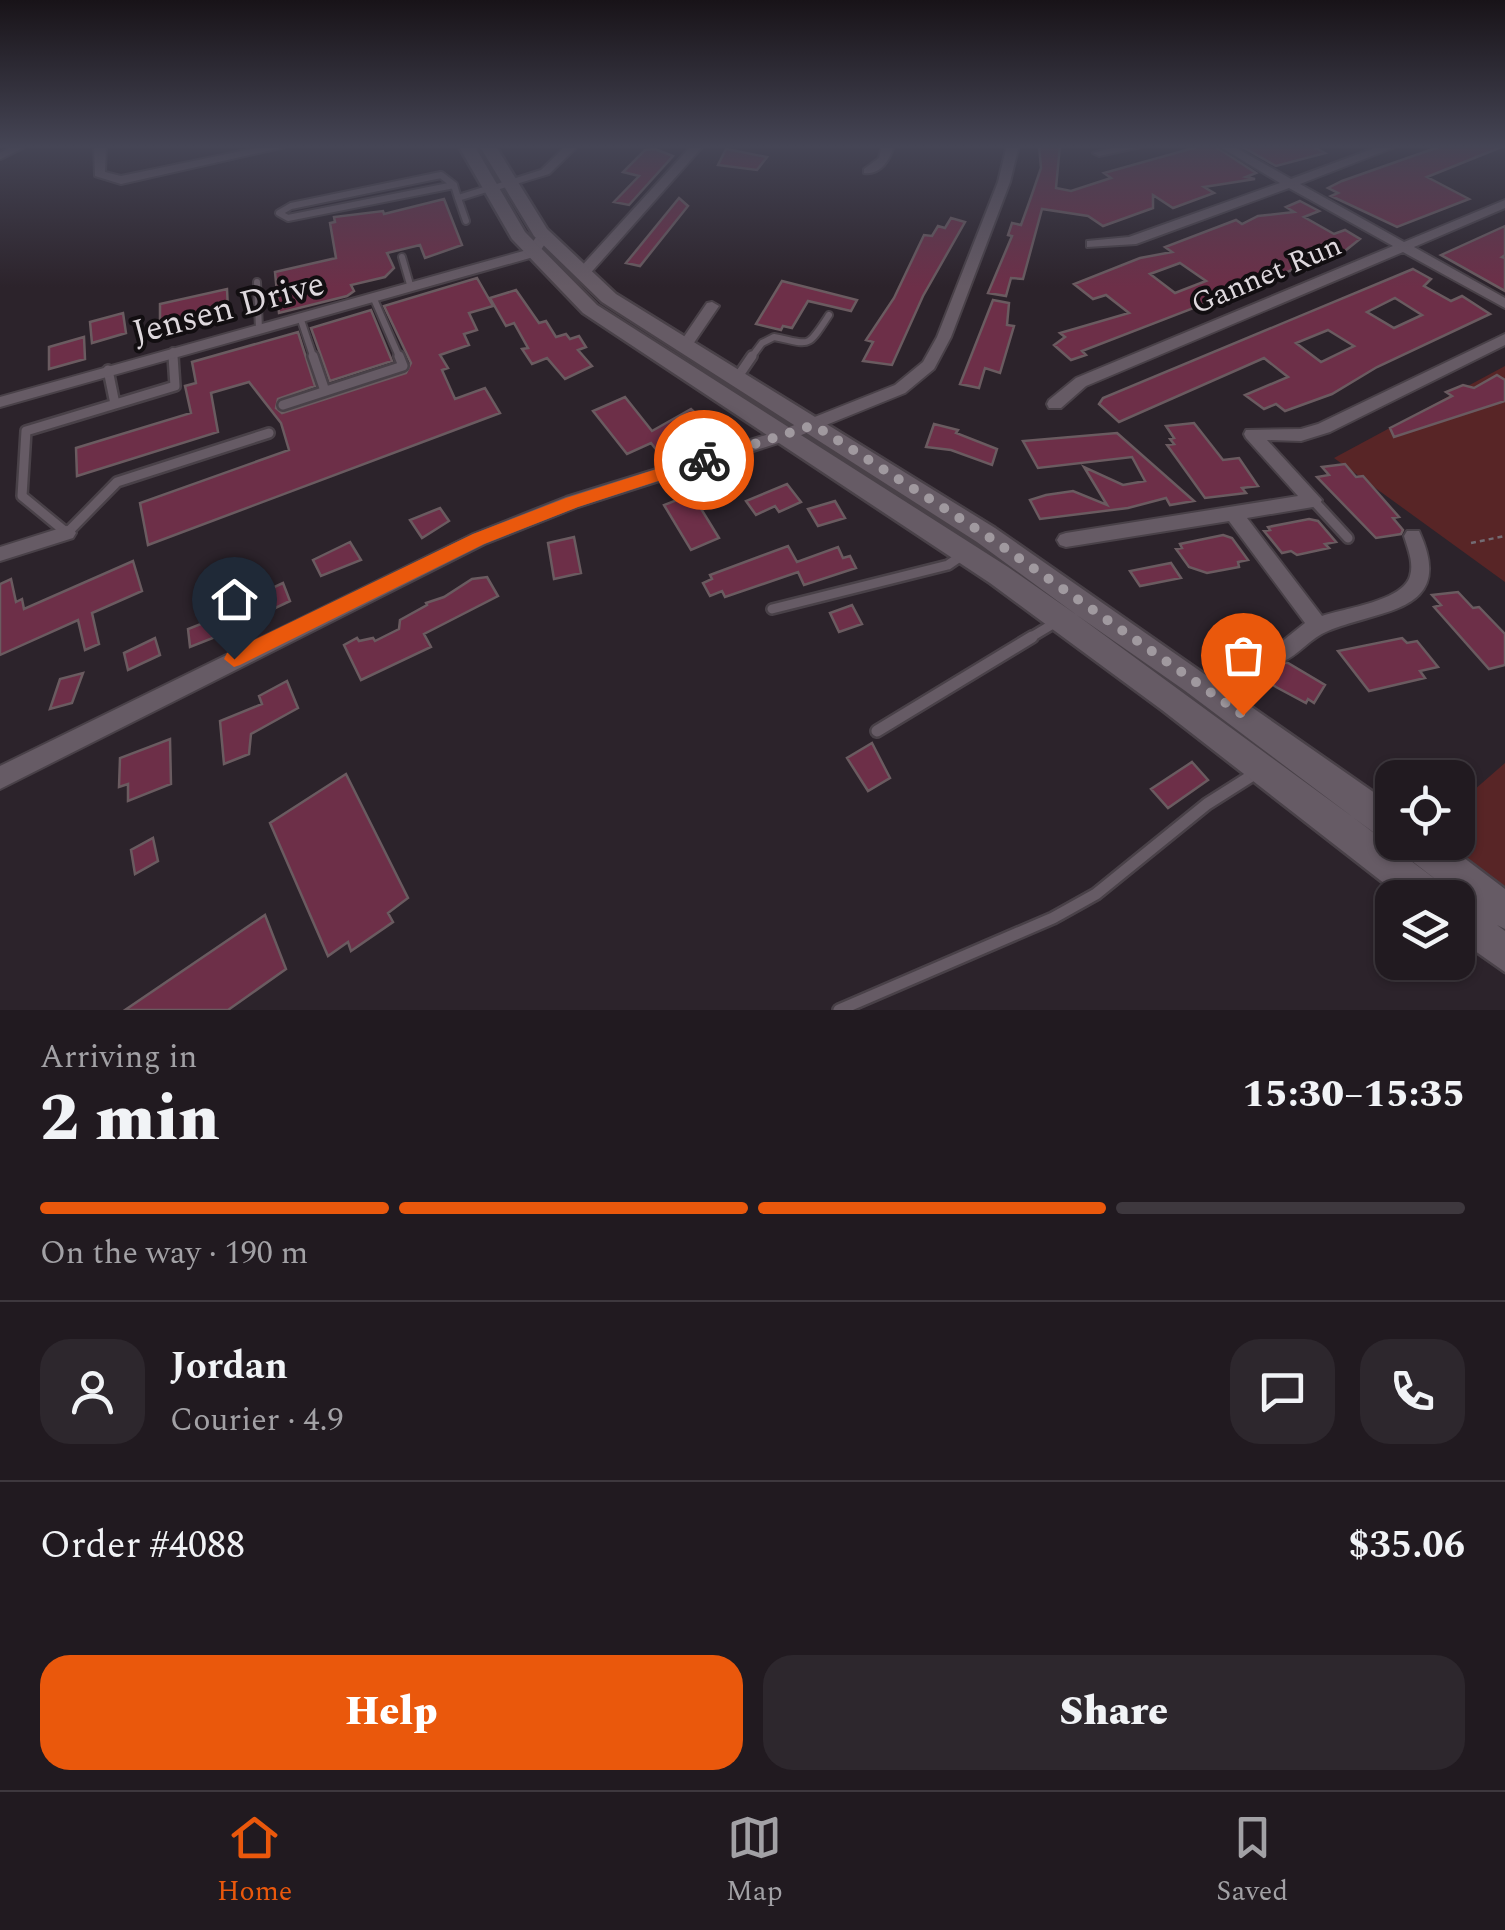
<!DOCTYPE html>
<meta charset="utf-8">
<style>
body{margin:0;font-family:Spectral,serif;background:#2d272d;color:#f1f3f6;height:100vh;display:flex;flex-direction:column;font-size:38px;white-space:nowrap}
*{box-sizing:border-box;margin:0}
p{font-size:32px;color:#a2a1a5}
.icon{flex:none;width:55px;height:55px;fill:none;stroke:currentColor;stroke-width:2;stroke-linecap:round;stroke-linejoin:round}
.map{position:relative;height:1010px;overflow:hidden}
.sheet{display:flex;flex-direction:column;background:#211a20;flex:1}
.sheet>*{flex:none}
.tools{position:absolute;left:1375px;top:760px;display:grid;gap:20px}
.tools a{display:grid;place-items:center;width:100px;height:100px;border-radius:20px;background:#211a20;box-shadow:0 2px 8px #0004,0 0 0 2px #3e383e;font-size:50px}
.pin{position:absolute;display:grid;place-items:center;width:85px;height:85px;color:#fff;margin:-102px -42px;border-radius:50% 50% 50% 0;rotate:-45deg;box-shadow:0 0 10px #0007}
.pin .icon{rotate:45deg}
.courier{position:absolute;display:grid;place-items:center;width:100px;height:100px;margin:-50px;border:8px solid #ea580c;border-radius:50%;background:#fff;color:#222;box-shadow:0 2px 12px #0007}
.summary em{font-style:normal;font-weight:800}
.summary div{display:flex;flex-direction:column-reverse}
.summary{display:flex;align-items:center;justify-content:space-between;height:170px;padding:0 40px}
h1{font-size:65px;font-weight:800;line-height:75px}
.bar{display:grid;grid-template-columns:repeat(4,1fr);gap:15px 10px;align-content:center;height:120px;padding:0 40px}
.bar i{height:12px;border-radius:8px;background:#3e383e}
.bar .selected{background:#ea580c}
.bar p{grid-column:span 4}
.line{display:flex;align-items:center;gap:25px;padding:0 40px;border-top:2px solid #3e383e}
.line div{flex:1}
.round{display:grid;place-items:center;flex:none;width:105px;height:105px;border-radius:30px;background:#2d272d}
.button{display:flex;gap:20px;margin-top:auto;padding:20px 40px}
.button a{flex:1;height:115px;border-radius:30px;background:#ea580c;color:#fff;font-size:40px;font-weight:800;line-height:115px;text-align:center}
.button a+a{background:#2d272d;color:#f1f3f6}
.tab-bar{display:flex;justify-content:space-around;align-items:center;height:140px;border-top:2px solid #3e383e;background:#211a20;font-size:28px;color:#a2a1a5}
.tab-bar a{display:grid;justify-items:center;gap:5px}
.tab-bar .selected{color:#ea580c}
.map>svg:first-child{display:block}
</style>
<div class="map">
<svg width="1505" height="1010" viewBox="0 0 1505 1010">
<rect width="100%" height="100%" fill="#2c232b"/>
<!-- green -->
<path fill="#582526" d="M1505 366V582L1334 458Z
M1505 763V888L1445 843 1458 842V804Z"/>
<!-- building -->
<path fill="#6d2f48" stroke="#6a5b60" stroke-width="2.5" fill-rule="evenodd" d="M1039 145H1060L1056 188 1071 191 1111 178 1104 173 1204 145H1213L1256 173 1246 177 1255 179 1204 187 1214 193 1173 208 1153 195V208L1103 226 1088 216 1042 209 1023 279 1011 278 1006 296 988 293 1012 236 1008 235 1012 223 1021 225 1030 200 1041 168Z
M1239 145H1310L1325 153 1276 166Z
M1444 145 1504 146 1427 177 1469 199 1397 227 1331 196 1338 193 1328 188 1342 181Z
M655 149 673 156 629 205 614 202 639 176 623 172 645 150Z
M726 149 767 157 757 170 718 165Z
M679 198 688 206 640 266 626 263Z
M444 199 462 245 425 258 420 245 387 253 394 268 385 277 351 285 354 291 347 296 279 313 275 272 336 258 330 223 335 222 334 217 383 211 384 214Z
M1300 201 1319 211 1304 217 1334 234 1345 230 1360 239 1346 250 1301 262 1305 265 1082 351 1086 355 1071 360 1054 345 1065 337 1060 333 1129 313 1106 295 1093 299 1074 284 1140 258 1172 252 1165 247 1236 220 1242 224 1258 216 1294 212 1286 207ZM1180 263 1206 281 1175 293 1150 274Z
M951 218 965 222 923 296 892 365 863 361 873 342 866 340 894 298 924 235 932 236 938 226 945 228Z
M1505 226V255L1502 257 1505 258V291L1441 255Z
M1413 269 1431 279 1424 286 1451 301 1462 296 1490 314 1377 367 1332 394 1285 411 1276 404 1264 409 1245 395 1288 377 1264 358 1119 422 1099 404 1103 398ZM1395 298 1422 315 1394 328 1367 312ZM1328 330 1354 346 1321 362 1296 343Z
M477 278 493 306 469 313 477 330 464 334 469 345 440 355 448 368 442 370 455 399 485 388 500 413 148 545 140 503 289 450 281 423 249 382 211 393 218 432 77 476 76 448 191 413 185 386 196 383 192 362 298 332 315 386 278 399 276 408 282 413 406 373 411 363 384 306Z
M782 281 857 300 851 311 808 301 792 328 783 326 781 330 756 324Z
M227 289 228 309 206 314V321L160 332V304Z
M516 290 539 323 546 321 556 337 566 334 570 339 579 336 586 347 578 350 592 366 565 379 547 358 532 364 522 349 528 348 514 323 506 326 490 298Z
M993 300 1009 303 1007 325 1014 326 1000 373 985 368 979 388 960 384Z
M371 310 392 361 330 381 311 328Z
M123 313 126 333 92 343 90 322Z
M84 337 85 359 49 369V347Z
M1497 375 1505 380V401L1394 437 1390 428 1452 396 1446 392 1463 385 1474 388Z
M625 397 652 431 691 409 713 429 662 457 651 443 627 454 593 411Z
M1194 423 1223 460 1239 458 1258 486 1242 488 1246 493 1205 498 1167 445 1174 444 1170 439 1174 438 1166 426Z
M934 424 958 430 956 433 997 449 992 465 951 450 926 447Z
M1117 433 1194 501 1170 505 1166 498 1128 508 1040 519 1030 500 1046 495 1073 491 1107 505 1084 467 1123 485 1145 481 1132 457 1038 468 1023 441Z
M1345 464 1356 477 1363 476 1399 517 1393 518 1403 530 1401 534 1376 538 1317 477 1329 475 1322 467Z
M787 484 801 502 779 512 775 506 756 515 746 501Z
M692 494 719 538 691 550 664 505Z
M835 501 845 518 818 526 808 509Z
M440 508 449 521 422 538 410 520Z
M1309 519 1318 521 1336 542 1325 544 1329 548 1297 555 1291 551 1282 553 1264 531 1270 530 1268 527Z
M1223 535 1232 538 1248 560 1238 562 1239 567 1207 573 1189 567 1176 549 1182 548 1180 544Z
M574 537 581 573 554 579 548 543Z
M350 542 361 560 321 576 313 560Z
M788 546 797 562 838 547 843 558 850 556 856 568 804 585 798 572 725 597 722 591 710 596 703 583 712 579 710 575Z
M133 561 142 591 92 613 99 644 85 650 78 620 0 655V584L11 579 16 602 22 599 24 609Z
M1171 563 1181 578 1140 586 1130 571Z
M487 577 498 596 424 634 431 647 361 680 344 645 357 638 359 641 373 638 375 641 399 629 400 620 427 605 426 603 444 597 472 579Z
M283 583 290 601 246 622 240 603Z
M1458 592 1473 608 1479 607 1505 634V665L1489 669 1434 607 1441 605 1432 595Z
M852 605 862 624 839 632 830 613Z
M216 618 218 636 190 647 188 629Z
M1240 633 1269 651 1274 662 1288 663 1325 685 1314 703 1308 699 1306 703 1276 687 1226 652Z
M155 638 160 655 128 670 124 653Z
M1402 638 1407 643 1417 641 1438 667 1420 671 1425 678 1369 691 1338 651Z
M83 673 72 703 50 709 60 679Z
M287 681 298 708 251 734 249 754 224 764 220 721 262 704 259 696Z
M170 739 171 784 128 801V784L119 787 120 758Z
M872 743 890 778 868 791 847 758Z
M1192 762 1208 780 1168 808 1151 789Z
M346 774 408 898 388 913 393 922 351 951 348 942 328 956 270 823Z
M153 838 158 861 135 874 131 850Z
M265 915 286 969 228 1010H125Z"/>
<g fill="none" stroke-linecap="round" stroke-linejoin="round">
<!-- lane-far2 casing -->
<g stroke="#494148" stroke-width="10">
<path id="lane-far2" d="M0 156 22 145
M441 175 454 185 288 218 279 213 291 206Z
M454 185 458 198
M466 221 458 198 490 188
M402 257 411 288
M257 282 259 329
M374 299 400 359
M301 320 314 359
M173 351V359
M750 359 762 343 774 337C811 344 806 350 829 315"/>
</g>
<!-- lane-far1 casing -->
<g stroke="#494148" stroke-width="14">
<path id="lane-far1" d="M173 356 175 386 26 431 22 496 67 533 117 482 269 433
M313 356 325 391
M108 370 115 404
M737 378 752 356
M283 405 403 366 399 356
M1313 500 1348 538
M772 609 948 565 964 554
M1028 639 1058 621"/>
</g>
<!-- lane casing -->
<g stroke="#494148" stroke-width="16">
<path id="lane" d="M877 731 1032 637
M839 1010 1053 918 1096 894 1207 804 1256 773"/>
</g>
<!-- street casing -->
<g stroke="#494148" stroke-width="4">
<path id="street" d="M94 145H106L105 172 121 176 271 145H294L121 184 95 176Z
M567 145H579L549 174 490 192 484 188 541 170Z
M692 145H704L587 277H577V271Z
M882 145H894C890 160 881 175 864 173V169L879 158Z
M1007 145H1019L1010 182 951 337 934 369 905 393 794 438 578 507 485 544 0 789V766L473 534 566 497 782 430 895 385 923 362 937 337 998 182Z
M1123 145H1150L1099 156 1093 153Z
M1217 145H1231L1291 179 1383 145H1400L1300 184 1404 242 1505 200V208L1414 247 1505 298V308L1403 252 1086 386 1061 408H1049L1047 404 1049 400 1076 378 1393 246 1289 188 1136 244 1087 247V241L1129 237 1280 183Z
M544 232 550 236 537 256 0 407V397L527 250 539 233Z
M712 302 719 306 689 350H679V344L707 303Z
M1505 334V345L1330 432 1301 441 1267 440 1322 500 1319 505 1313 507 1247 518 1322 616C1345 608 1403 601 1410 576 1414 563 1408 549 1404 536L1407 531H1419C1457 613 1381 609 1328 631 1310 638 1299 655 1282 662L1275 659 1272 653 1275 647 1305 623 1229 521 1066 547 1060 545 1057 540 1060 535 1066 533 1298 496 1246 438 1244 434 1246 430 1301 429 1318 424Z
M67 526 73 528 76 533 73 538 0 561V547Z"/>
</g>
<!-- secondary casing -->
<g stroke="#494148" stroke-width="5">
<path id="secondary" d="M458 145H474L525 232 597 305 1008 567 1184 690 1443 885 1403 854 1399 842H1443L1505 889V929L1497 925 1505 931V972L1458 939V900L1466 903 1444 886 1449 898H1403L1162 710 990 583 583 313 512 239Z
M479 145H495L547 229 616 294 995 528 1392 805V841L1380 837 977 542 602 302 534 236Z"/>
</g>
<!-- path -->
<path stroke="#736b72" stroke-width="2.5" stroke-dasharray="5 4" stroke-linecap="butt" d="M1471 543 1505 536"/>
<!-- lane-far2 -->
<use href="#lane-far2" stroke="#665b65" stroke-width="6"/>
<!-- lane-far1 -->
<use href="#lane-far1" stroke="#665b65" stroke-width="9"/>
<!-- lane -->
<use href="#lane" stroke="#665b65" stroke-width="11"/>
<!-- street -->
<use href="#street" fill="#665b65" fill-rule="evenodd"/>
<!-- secondary -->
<use href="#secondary" fill="#665b65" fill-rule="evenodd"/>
</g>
<!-- sky -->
<linearGradient id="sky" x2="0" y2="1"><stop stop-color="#181318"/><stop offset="0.51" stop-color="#454555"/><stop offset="1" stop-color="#454555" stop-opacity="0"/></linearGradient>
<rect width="1505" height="287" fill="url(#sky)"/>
<!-- route -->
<path fill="#ea580c" d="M704 454 712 460 710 464 578 507 484 544 240 665 234 667 224 659 227 653 473 534 566 498Z"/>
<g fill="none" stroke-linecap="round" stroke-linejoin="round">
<!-- done -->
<path stroke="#a0999f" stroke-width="10" stroke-dasharray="0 18" d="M704 460 814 425 986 535 1243 715"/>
</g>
<g text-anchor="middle" stroke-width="8" stroke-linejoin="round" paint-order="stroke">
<!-- far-street labels -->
<g font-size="30" fill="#ded8dd" stroke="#120e11">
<text transform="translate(1266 274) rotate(-23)" y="10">Gannet Run</text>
</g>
<!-- street labels -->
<g font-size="35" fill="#ded8dd" stroke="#120e11">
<text transform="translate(228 307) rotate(-15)" y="12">Jensen Drive</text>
</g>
</g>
</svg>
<div class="tools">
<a><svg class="icon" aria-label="locate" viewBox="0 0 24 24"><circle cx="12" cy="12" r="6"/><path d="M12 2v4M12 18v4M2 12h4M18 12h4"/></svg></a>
<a><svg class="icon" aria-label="layers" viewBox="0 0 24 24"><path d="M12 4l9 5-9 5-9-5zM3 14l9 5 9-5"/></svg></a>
</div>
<div class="pin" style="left:1243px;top:715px;background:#ea580c"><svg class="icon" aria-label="bag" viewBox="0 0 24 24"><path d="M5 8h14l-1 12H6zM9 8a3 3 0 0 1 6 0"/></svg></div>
<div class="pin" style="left:234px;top:659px;background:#1f2937"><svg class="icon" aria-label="home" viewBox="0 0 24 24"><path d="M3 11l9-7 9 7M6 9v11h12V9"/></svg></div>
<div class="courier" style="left:704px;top:460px"><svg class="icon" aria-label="bike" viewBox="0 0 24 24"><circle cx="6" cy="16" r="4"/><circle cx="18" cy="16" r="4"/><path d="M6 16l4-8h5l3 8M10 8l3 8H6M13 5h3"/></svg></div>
</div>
<section class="sheet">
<div class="summary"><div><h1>2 min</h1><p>Arriving in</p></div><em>15:30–15:35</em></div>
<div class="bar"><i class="selected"></i><i class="selected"></i><i class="selected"></i><i></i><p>On the way · 190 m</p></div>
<div class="line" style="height:180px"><a class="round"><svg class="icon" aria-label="person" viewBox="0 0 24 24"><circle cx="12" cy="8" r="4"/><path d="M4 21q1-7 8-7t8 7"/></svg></a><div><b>Jordan</b><p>Courier · 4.9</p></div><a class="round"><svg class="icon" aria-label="chat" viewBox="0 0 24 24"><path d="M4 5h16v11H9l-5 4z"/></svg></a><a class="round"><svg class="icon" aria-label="phone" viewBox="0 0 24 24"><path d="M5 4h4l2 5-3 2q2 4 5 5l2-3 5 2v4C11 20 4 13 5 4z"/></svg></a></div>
<div class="line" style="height:130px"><div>Order #4088</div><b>$35.06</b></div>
<div class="button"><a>Help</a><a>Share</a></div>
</section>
<nav class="tab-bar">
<a class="selected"><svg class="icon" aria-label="home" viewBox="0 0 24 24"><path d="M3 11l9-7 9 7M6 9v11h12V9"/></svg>Home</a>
<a><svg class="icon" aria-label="map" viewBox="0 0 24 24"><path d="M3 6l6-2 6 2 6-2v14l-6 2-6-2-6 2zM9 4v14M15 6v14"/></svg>Map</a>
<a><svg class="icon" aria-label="saved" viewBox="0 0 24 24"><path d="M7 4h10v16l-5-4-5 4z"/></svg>Saved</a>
</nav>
